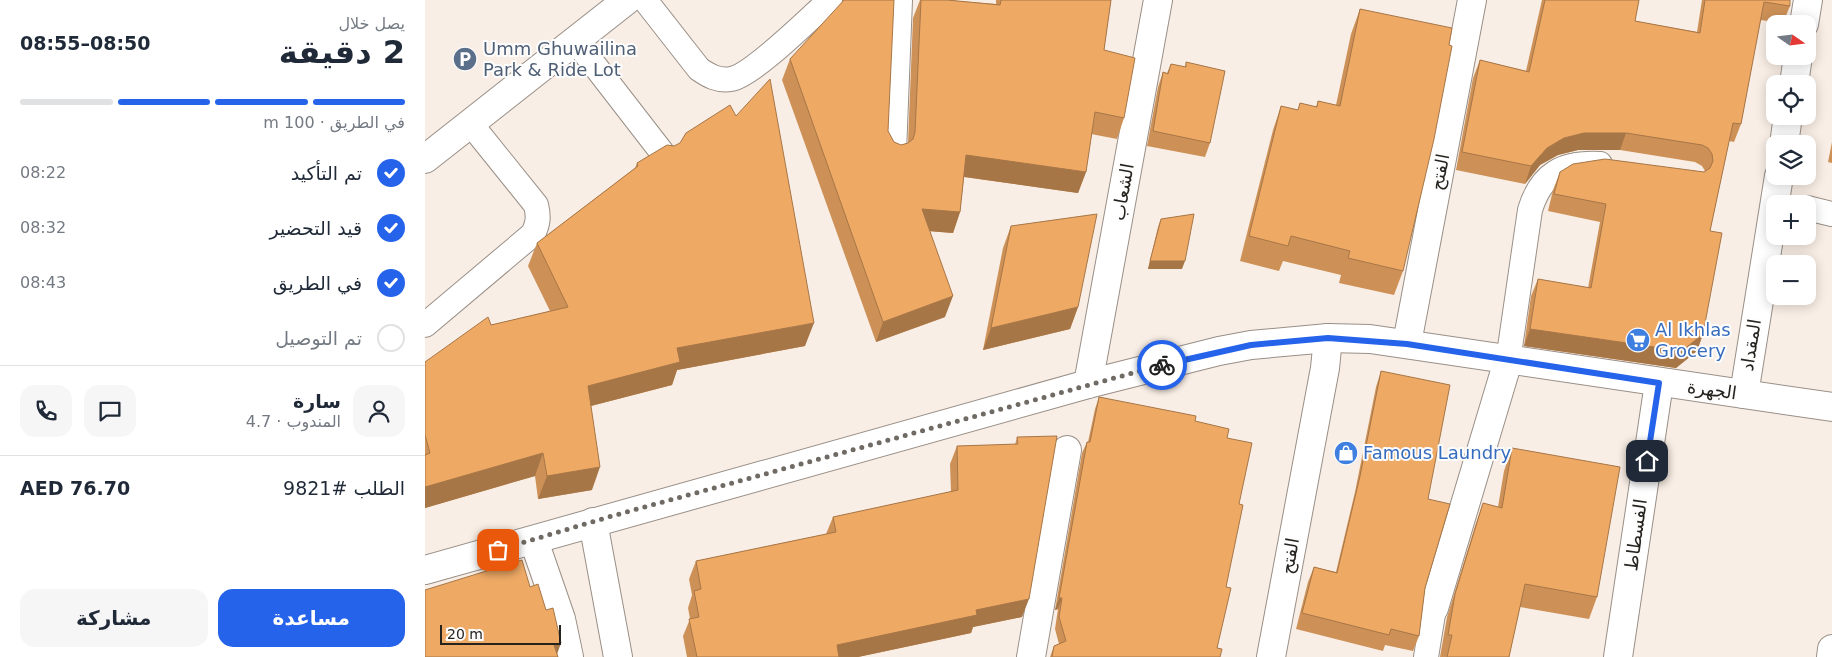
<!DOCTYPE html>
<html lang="ar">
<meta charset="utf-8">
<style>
body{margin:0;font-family:"DejaVu Sans","Noto Naskh Arabic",sans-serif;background:#f6f6f7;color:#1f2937;direction:rtl;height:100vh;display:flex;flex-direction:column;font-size:19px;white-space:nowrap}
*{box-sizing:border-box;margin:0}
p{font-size:16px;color:#747a83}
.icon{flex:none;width:28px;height:28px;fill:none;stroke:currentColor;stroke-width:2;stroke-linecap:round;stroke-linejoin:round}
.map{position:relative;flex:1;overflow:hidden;direction:ltr}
.details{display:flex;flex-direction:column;background:#fff;width:425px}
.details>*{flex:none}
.needle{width:32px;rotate:104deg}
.buttons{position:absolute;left:1341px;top:15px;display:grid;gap:10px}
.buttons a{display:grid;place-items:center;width:50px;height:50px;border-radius:10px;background:#fff;box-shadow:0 2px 12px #0003;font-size:25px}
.scale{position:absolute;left:15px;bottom:12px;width:121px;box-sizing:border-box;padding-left:5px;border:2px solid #26231f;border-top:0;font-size:14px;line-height:18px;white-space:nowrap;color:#26231f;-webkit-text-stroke:4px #fdfdfd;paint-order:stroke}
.pin{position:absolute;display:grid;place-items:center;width:42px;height:42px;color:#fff;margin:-21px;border-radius:10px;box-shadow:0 2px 8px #0006}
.courier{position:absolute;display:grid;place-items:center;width:50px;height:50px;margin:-25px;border:4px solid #2563eb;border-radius:50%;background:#fff;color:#222;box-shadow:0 1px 6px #0007}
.overview em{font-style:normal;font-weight:600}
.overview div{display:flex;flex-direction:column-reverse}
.overview{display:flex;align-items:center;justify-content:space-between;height:85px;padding:0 20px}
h1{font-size:32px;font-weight:600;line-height:38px}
.bar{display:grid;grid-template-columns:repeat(4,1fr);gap:8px 5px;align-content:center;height:60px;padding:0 20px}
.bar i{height:6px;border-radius:4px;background:#e0e1e3}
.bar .active{background:#2563eb}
.bar p{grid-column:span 4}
.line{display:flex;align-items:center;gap:12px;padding:0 20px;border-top:1px solid #e0e1e3}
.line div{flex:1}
.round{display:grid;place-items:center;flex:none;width:52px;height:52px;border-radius:15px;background:#f6f6f7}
ol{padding:0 20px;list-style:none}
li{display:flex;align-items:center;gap:15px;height:55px}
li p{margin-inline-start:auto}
li .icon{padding:5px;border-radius:50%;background:#2563eb;color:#fff;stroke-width:4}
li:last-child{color:#747a83}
li i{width:28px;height:28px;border:2px solid #e0e1e3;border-radius:50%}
.cta{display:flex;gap:10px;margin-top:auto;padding:10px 20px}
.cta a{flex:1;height:58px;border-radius:15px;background:#2563eb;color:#fff;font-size:20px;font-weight:600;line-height:58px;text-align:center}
.cta a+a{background:#f6f6f7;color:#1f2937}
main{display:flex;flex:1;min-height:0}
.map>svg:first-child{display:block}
</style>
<main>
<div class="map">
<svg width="1407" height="657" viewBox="0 0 1407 657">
<rect width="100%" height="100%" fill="#f9eee5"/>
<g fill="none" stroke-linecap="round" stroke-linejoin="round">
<!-- service casing -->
<g stroke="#998f87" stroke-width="26">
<path id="service" d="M220 0 274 69C284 76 293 81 306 79 327 76 386 17 405 0
M150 40 239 155
M469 152 475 0
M1382 208 1407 214
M0 325 108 234C113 224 114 217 111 205L45 123
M1083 361 1105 210C1116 174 1137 162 1175 164
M1001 657 1009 608"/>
</g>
<!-- minor casing -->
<g stroke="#998f87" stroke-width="30">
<path id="minor" d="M1379 24 1383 0
M1369 84 1373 56
M1359 144 1363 116
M0 159 202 0
M982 343 1047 0
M663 384 733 0
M1319 394 1354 176
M168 522 193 657
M109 541 136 619 144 657
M1009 608 1083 361
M606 657 642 450
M846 657 900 368 903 338
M1193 657 1234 383
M1406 657 1407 649"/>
</g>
<!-- tertiary casing -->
<g stroke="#998f87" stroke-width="30">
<path id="tertiary" d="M0 570 663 384 794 351 826 345 903 338 945 339 1407 407"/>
</g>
<!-- service -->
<use href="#service" stroke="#fff" stroke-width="24"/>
<!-- minor -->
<use href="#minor" stroke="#fff" stroke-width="28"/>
<!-- tertiary -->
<use href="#tertiary" stroke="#fff" stroke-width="28"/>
</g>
<!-- wall -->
<path fill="#cd9157" d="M495 0H522L571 4V0H686L679 50 699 118 692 139 666 134 661 172 653 193 539 177 535 212 528 233 505 231 520 317 451 342 357 80 365 59 463 131 469 142 476 145 483 143 488 18Z
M1117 0H1214L1210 21 1272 32 1277 0H1365V6L1358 23 1335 20 1316 124 1309 142 1304 141 1285 231 1278 334 1272 351 1251 368 1099 346 1106 296 1113 279 1163 288 1175 222 1123 211 1128 190 1135 172H1279L1280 171 1277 166 1270 162 1195 150H1153L1133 155 1115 165 1100 184 1031 170 1048 78 1055 60 1101 71Z
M935 9 978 271 969 295 914 283 916 275 858 261 854 271 815 261 848 130 856 106 873 110 875 103 891 107 893 101 911 105 926 34Z
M761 62 785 143 780 157 722 146 733 87 738 72 742 73 746 64 760 67Z
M1407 142V163L1403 162Z
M212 163 380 346 252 370 247 385 166 406 167 490 113 499 110 476 0 508V362L66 325 125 311 103 266 112 243 210 168Z
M736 219 757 269H723L733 227Z
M586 226 653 307 645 329 558 350 578 248Z
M956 371 1003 499 1000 588 994 636 988 651 960 645 958 651 871 629 883 582 889 567 911 572 930 492 951 387Z
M674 397 770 421 802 438 814 504 801 587 792 648 795 657H625L629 646 634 644 630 629 633 609 630 610 657 453 662 442H663L670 409Z
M592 437 597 617 548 627 546 633 433 657H262L258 636 265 619 263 608 267 595 264 579 271 561 401 534 408 517 526 492 525 464 532 446 590 445Z
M1087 448 1172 597 1164 619 1095 607 1084 657H1015L1022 617 1050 526 1058 503 1073 507 1079 471Z"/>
<!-- shaded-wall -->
<path fill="#a77647" d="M1159 133H1201L1195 150H1153L1133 155 1115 165 1100 184 1106 166 1122 148 1139 138Z
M541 155 661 172 653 193 533 176Z
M497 209 535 212 528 233 489 230Z
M725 261H760L757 269H723Z
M528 296 520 317 451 342 458 322Z
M653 307 645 329 558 350 566 328Z
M389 323 380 346 252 370 247 385 154 409 163 386 252 348Z
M1105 329 1278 334 1272 351 1251 368 1099 346Z
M118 453 110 476 0 508V487Z
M175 467 167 490 113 499 122 476Z
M634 598H637L633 609 630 610Z
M604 599 597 617 548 627 546 633 433 657H407L412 645 551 610Z
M136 643 131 657 129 645Z"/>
<!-- building -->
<path fill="#eea965" stroke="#a77647" d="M419 0H469L463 131 469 142 476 145 483 143 488 139 490 132 496 0H522L575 5 576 0H686L679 50 710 58 699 118 670 112 661 172 541 155 535 212 497 209 528 296 458 322 365 59Z
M1120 0H1214L1210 21 1275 33 1280 0H1365V6L1339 2 1316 124 1308 123 1285 231 1297 233 1278 334 1257 351 1105 329 1113 279 1166 288 1181 204 1129 194 1135 172 1148 164 1180 159 1279 172 1285 168 1288 161 1287 154 1283 148 1277 145 1201 133H1159L1139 138 1122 148 1106 166 1037 152 1055 60 1104 72Z
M935 9 1027 28 1024 45 1027 46 1009 139 978 271 923 258 925 251 866 236 863 246 824 236 856 106 873 110 875 103 892 107 893 101 915 106Z
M761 62 800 71 785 143 728 131 738 72 743 74 746 64 761 67Z
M345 79 389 323 252 348 255 362 163 386 175 467 122 476 118 453 0 487V455L5 453 0 435V362L63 317 66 325 143 307 112 243 213 166 212 163 242 145 249 146 255 143 261 133 305 105 311 116Z
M672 214 653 307 566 328 586 226Z
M769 214 760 261H725L736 219Z
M956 371 1025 385 1003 499 1025 504 1000 588 994 636 966 629 964 635 877 613 889 567 912 573 935 476Z
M674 397 771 416 770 421 804 429 802 438 827 443 814 504 818 505 801 587 806 588 792 648 797 649 795 657H627L629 646 641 641 634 617 637 598H634L662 442H665Z
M632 436 604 599 551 610 552 615 412 645 414 657H272L264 619 274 617 269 591 276 589 271 561 411 532 408 517 533 490 532 446 593 444 592 437Z
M1087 448 1195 467 1172 597 1100 584 1084 657H1022L1027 635H1023L1030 594 1058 503 1077 508Z
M97 560 105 587 113 584 121 610 128 608 136 643 129 645 133 657H0V590Z"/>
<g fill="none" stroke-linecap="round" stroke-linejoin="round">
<!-- done -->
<path stroke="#706a64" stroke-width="5" stroke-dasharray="0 9" d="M73 550 187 516 737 365"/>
<!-- route -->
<path stroke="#2563eb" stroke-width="6" d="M737 365 826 345 903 338 982 344 1234 383 1222 461"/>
</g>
<!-- icons -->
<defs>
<g id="parking-disc" transform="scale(1.25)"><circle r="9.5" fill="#5c6f8a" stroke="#fdfdfd"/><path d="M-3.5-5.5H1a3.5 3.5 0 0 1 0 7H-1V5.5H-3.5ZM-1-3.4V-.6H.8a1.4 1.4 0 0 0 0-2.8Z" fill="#fff"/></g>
<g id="supermarket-disc" transform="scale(1.25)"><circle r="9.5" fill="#3f7fe0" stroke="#fdfdfd"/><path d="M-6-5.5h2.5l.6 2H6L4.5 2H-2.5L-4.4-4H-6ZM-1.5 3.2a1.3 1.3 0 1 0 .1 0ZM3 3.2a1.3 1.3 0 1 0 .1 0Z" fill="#fff"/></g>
<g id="shop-disc" transform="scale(1.25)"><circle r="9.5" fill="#3f7fe0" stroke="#fdfdfd"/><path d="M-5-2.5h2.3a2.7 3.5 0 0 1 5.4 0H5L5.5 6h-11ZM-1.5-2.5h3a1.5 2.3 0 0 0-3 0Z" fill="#fff"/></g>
</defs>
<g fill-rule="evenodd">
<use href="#parking-disc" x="40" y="59"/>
<use href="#supermarket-disc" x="1213" y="340"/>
<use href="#shop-disc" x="921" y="453"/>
</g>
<g text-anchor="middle" stroke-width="4" stroke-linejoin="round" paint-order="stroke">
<!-- service labels -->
<g font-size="18" fill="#4e5e75" stroke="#fdfdfd" text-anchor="start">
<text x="58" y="55">Umm Ghuwailina<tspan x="58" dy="21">Park &amp; Ride Lot</tspan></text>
</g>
<!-- street labels -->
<g font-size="18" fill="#26231f" stroke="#fdfdfd">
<text transform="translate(1015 172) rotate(-79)" y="6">الفتح</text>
<text transform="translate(698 192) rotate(-80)" y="6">الشعاب</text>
<text transform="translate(1326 345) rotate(-81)" y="6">المقداد</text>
<text transform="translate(1287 390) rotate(8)" y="6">الجهرة</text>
<text transform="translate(1211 535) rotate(-82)" y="6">الفسطاط</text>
<text transform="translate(865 556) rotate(-80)" y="6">الفتح</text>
</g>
<!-- shop labels -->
<g font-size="18" fill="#366cbe" stroke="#fdfdfd" text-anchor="start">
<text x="1230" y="336">Al Ikhlas<tspan x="1230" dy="21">Grocery</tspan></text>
<text x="938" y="459">Famous Laundry</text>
</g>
</g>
</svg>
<div class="buttons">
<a><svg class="needle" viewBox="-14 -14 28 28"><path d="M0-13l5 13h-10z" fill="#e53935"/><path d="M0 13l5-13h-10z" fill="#747a83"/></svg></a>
<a><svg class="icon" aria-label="locate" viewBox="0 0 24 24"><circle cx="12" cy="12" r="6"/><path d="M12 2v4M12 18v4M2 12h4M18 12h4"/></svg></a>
<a><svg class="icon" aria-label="layers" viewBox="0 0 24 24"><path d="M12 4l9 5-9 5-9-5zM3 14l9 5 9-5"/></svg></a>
<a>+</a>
<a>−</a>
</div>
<div class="scale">20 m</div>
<div class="pin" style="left:73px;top:550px;background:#ea580c"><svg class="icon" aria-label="bag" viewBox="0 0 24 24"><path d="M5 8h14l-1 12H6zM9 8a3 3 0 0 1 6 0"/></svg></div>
<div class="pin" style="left:1222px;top:461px;background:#1f2937"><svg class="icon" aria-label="home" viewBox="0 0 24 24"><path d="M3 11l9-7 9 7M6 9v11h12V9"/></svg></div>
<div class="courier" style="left:737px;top:365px"><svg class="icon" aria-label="bike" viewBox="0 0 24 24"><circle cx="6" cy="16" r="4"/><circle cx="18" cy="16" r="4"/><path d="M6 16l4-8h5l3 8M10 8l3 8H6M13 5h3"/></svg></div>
</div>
<section class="details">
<div class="overview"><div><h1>2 دقيقة</h1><p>يصل خلال</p></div><em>08:50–08:55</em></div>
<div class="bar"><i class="active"></i><i class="active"></i><i class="active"></i><i></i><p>في الطريق · 100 m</p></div>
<ol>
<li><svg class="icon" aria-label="check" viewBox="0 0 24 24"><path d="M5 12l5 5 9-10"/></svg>تم التأكيد<p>08:22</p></li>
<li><svg class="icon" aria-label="check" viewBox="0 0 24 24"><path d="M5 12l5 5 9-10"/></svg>قيد التحضير<p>08:32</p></li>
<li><svg class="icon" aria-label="check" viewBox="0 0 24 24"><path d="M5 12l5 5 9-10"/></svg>في الطريق<p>08:43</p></li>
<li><i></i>تم التوصيل</li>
</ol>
<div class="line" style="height:90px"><a class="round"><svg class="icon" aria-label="person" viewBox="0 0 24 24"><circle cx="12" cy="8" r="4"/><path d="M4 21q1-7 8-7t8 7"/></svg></a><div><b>سارة</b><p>المندوب · 4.7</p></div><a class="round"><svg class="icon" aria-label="chat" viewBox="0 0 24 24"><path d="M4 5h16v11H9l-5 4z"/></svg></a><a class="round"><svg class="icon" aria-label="phone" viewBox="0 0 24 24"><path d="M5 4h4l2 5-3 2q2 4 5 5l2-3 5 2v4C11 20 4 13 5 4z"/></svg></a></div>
<div class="line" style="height:65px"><div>الطلب #9821</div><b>AED 76.70</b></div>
<div class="cta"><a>مساعدة</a><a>مشاركة</a></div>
</section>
</main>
